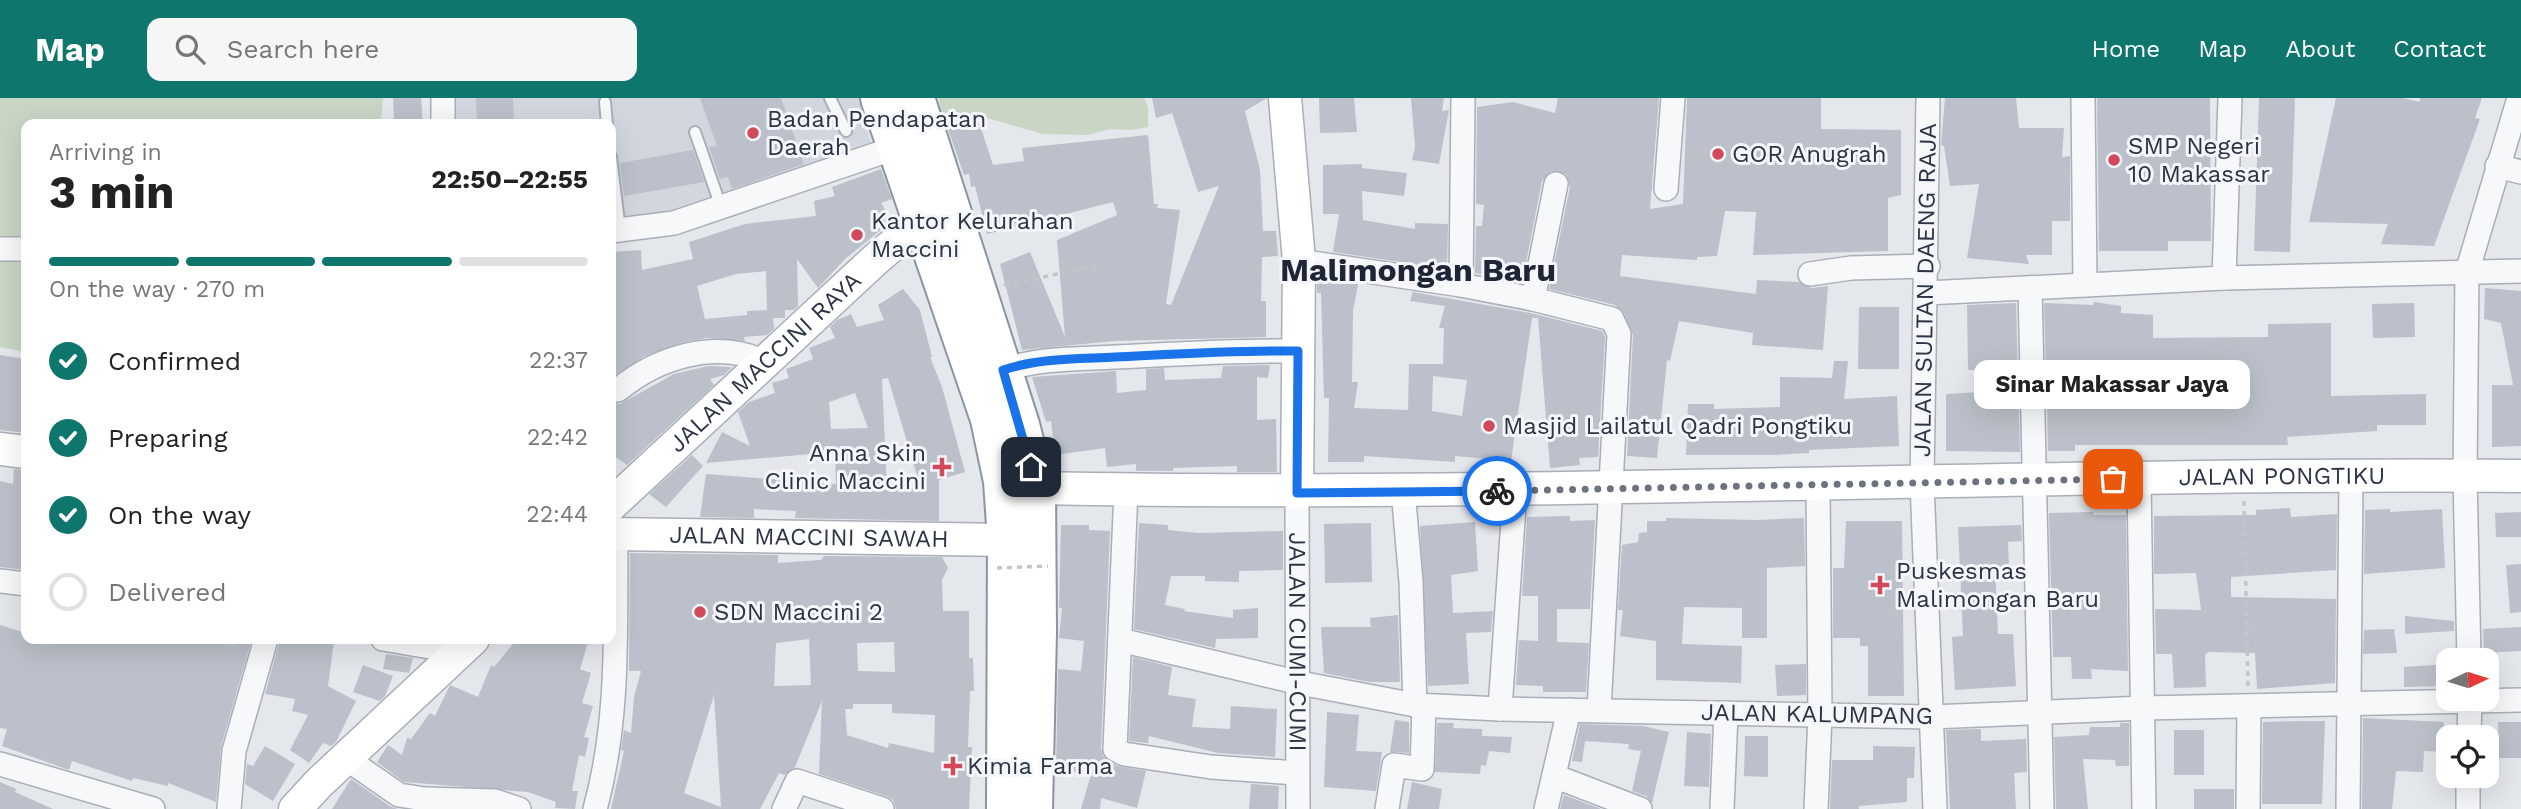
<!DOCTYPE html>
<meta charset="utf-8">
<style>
body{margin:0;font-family:"Work Sans",sans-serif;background:#f6f6f6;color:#222;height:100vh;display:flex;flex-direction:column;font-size:26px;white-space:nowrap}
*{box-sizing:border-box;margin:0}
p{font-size:23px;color:#767676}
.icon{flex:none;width:38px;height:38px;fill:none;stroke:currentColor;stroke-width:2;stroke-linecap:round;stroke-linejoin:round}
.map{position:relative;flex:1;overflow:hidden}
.drawer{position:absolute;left:21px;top:21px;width:595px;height:525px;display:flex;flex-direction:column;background:#fff;border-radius:14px;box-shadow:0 7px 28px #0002}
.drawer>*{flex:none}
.needle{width:46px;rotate:86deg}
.tools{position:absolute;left:2436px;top:550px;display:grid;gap:14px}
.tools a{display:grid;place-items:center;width:63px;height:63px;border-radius:14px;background:#fff;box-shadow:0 7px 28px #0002;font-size:35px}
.pin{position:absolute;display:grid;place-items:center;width:60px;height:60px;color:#fff;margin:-30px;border-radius:14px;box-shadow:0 4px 10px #0006}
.courier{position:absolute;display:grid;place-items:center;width:70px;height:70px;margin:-35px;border:5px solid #1a73e8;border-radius:50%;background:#fff;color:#222;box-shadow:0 2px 9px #0007}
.bubble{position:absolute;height:49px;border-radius:14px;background:#fff;box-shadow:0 7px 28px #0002;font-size:23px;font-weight:700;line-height:49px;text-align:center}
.head em{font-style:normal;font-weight:700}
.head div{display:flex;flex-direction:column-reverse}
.head{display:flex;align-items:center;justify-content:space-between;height:119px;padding:0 28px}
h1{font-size:46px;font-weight:700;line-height:52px}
.bar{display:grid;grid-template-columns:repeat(4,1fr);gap:10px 7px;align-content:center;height:84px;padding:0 28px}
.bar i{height:9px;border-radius:5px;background:#e0e0e0}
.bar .selected{background:#0f766e}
.bar p{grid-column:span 4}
ol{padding:0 28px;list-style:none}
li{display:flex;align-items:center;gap:21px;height:77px}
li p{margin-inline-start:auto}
li .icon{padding:7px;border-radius:50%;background:#0f766e;color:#fff;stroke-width:4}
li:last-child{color:#767676}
li i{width:38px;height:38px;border:4px solid #e0e0e0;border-radius:50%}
header{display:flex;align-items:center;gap:42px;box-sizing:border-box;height:98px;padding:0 35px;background:#0f766e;color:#fff}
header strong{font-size:33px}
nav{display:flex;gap:38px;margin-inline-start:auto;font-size:24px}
.search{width:490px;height:63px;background:#f6f6f6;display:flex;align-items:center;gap:18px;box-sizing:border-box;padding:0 24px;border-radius:14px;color:#767676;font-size:26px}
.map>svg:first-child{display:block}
</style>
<header>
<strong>Map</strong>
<div class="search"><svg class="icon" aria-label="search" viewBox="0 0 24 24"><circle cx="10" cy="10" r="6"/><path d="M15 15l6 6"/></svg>Search here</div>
<nav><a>Home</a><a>Map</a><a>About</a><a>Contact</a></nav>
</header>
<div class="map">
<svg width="2521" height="711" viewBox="0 0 2521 711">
<rect width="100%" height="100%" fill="#e4e7ec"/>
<!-- built -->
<path fill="#d2d6de" d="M450 0H858L873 51 648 122 611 124V26H451Z"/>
<!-- green -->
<path fill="#c9d6c5" d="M0 0H383L381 26H26V254L0 249Z
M939 0H1144L1148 10V29L1131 32 1110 31 1087 37 1043 36 980 18 942 25Z"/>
<!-- building -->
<path fill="#bbc0ca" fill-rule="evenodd" d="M393 0H421L423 26H394Z
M476 0H513L514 26H477Z
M700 0H781L804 66 732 91 728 79 720 81 709 49 717 48Z
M1152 0H1267L1245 13 1260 72 1263 133H1276L1278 158 1262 159 1261 203H1266V239L1114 243 1022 252 1000 166 1030 154 1065 239 1057 142 1117 117 1113 104 987 136 975 88 971 89 969 76 964 77 948 31 978 21 993 67 1024 63 1022 50 1148 37 1154 106H1158L1157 110 1180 112 1166 206 1171 207 1219 88 1198 94 1172 15 1156 20Z
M1319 0H1354L1357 34 1320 35Z
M1411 0H1444L1442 13 1449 12 1439 66 1412 62 1415 49Z
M1558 0H1659L1650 111 1683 106 1687 0H1821V31L1901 32V97L1888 100V153L1753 157 1756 114 1725 113 1717 158 1697 159V162L1622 157 1620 178 1756 196 1757 182 1799 184 1811 190 1828 188 1823 252 1752 247 1753 235 1679 223 1670 263 1667 262 1657 360 1627 358 1633 237 1624 215 1615 207 1549 191 1570 89 1566 76 1552 73 1542 83 1522 185 1475 175 1476 128H1482L1484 107 1476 106 1477 9 1513 4 1555 15Z
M1945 0H2016L2019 30H2064L2062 59 2070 58V123H2052V157H2026L2029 166 1967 160 1979 86 1950 88 1944 48 1941 47Z
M2097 0H2210L2211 143H2168V153H2099Z
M2259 0H2295L2290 154 2254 153Z
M2336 0H2403L2420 4V0H2482L2475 20 2480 21 2434 148 2381 146 2388 126 2309 124Z
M693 52 704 84 624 98 620 65Z
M1362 66V70L1407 75 1404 98 1362 93 1363 122 1415 131V125L1448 126 1447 171 1333 154 1339 116H1323V67Z
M881 71 892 101 881 105 892 123 845 161 818 190 797 161 798 208 794 212H785V220H773L774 231 767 237 744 239 745 243 707 240 684 244 645 258 611 280V154L641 152 642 172 693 161 689 144 745 126 816 118 814 103 835 98 832 89ZM766 173 767 212 747 213V217L705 221 697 188 736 176Z
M1317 180 1358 186 1353 213 1352 284H1358L1354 310 1408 312 1409 266H1443L1444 230H1439L1445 208 1410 203 1413 194 1530 215 1602 233 1605 239 1598 359 1579 360 1580 367 1550 370 1538 220H1532L1511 363 1455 358V364L1364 358V364H1328L1329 300H1324L1321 195H1317ZM1433 278 1467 282 1462 318 1432 313Z
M2485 190 2521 193V348L2492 349V287H2513L2501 225 2484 221Z
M903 191 920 212 932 259H930L942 289 965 374 939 382V423L795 420 796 413 754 411V420L700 419 706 376 836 386 835 354 706 365 722 334 750 348 738 314 749 304 775 295 772 285 789 280 786 271 813 261 809 250 835 240 830 229 837 222 851 216 857 229 884 222 878 207ZM888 280 921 391H887L882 281ZM855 295 868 330 831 331 829 304Z
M2094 204 2121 208V215L2153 217V240L2268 239V226L2331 225V298L2426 296V327H2377V333L2287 339 2288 347H2075V353H2048L2047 307H2083L2086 281 2046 276 2044 205 2093 207Z
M2016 205 2020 354 1946 353V296L1981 294V272H1968L1967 207Z
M2414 205 2415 239 2373 240 2372 206Z
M1859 209H1899V271H1858Z
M0 257 26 261V335L0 332Z
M1834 263H1848L1844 301 1897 298 1899 348 1809 352V355L1774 357H1686L1688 306H1714V311L1780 309V279L1832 280Z
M1270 267 1268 280 1257 279V322L1276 321 1277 374H1237V368L1173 370V373H1136V366L1107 369 1105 350 1055 357 1051 323 1046 324 1032 279 1116 273 1117 295 1146 292V271L1164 270 1165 282 1221 280 1223 268Z
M708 268 732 269 724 277 710 281 714 287 627 367 611 356V304L620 306 674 276Z
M692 357 703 368 666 409 649 396Z
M14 371 26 372V472L0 469V383L13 386Z
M2290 410 2291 419 2337 416 2336 472 2231 479V499L2336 501 2335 585 2257 591 2255 555 2208 554 2205 557 2206 589 2174 590 2172 556H2156L2155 511 2201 512 2196 475 2154 476V418L2256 417V412Z
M2390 411V414L2442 411 2445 470 2364 476 2365 412Z
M2093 414 2094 417H2126L2128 573 2091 571 2092 581H2072L2071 559H2053L2049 415Z
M2521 414V439H2496L2495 415Z
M1570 418V423L1595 422 1590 511H1557V544L1589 545 1586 594H1543V588L1516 587 1519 542 1538 543V498H1522L1527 419Z
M1666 420 1757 422 1804 420 1805 468 1767 470V540H1742V510L1684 509 1682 546 1742 548 1741 585 1656 582V543L1620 538 1623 512H1618L1622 447 1638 444 1639 435 1647 434V423H1666Z
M1846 423H1902L1904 598H1868V548H1860V540H1833V470H1844Z
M1475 424 1478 473 1451 477 1453 515 1493 513 1491 534 1466 535 1469 586 1428 588 1420 428Z
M1139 425 1168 427V432L1199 435 1283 433V472L1239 473V484L1205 483V478H1171L1165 507 1185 511 1184 513 1233 520V512L1258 510V540L1216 541 1215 550 1134 531Z
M1371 425 1372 484 1325 485 1324 426Z
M1061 427H1089V432L1110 433 1101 650 1103 658 1117 668 1146 673 1137 710 1101 700 1100 711H1081L1091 676 1056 671 1058 571 1081 573 1084 543 1059 540 1062 510H1059Z
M2021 427 2022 443 2008 444 2009 469H1995L1998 536H2013L2016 588 1955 592 1952 539 1963 538 1958 429Z
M630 455 778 457V465L821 462 824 458 942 459 948 470 942 482 943 513H969V560H973L974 593H970L968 649H972L969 711H896L893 702 886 698 819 676 822 603 795 669 784 677 779 675 760 711H611L624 653 621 652 624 632 631 635 634 599 641 573H629ZM809 541 811 587 774 588 776 545ZM894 544 895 574 858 573 857 545ZM714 597 721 709 684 695ZM853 606H892V615L935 617 934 655 889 645 888 650 847 637 845 611H853Z
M2521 466V514L2510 515 2506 467Z
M1398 517 1400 584H1369L1324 575 1321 529H1371L1370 520Z
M2405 518 2454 523V533L2405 536Z
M0 527 26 535V541H213L233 547 235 541H252L221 649 216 704 168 685V688L133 680 132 683 72 663 69 672 2 648 7 631 0 630Z
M2521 529V553L2484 555 2483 531Z
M2394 531 2397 555 2363 556 2364 532Z
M280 541 334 543 328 588 356 603 336 644 331 648 323 645 309 665 290 652 308 617 292 613 295 601 265 596Z
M517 541H589L580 571 591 575 582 605 593 608 584 639 589 640 585 659 579 657 572 693H578L575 711 555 710 556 704 528 694 404 684 377 664 388 647 402 657 407 640 411 641 430 615 435 618 450 587 478 599 491 567 494 569Z
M386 556 413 560 409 575 383 571Z
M1133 559 1172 569 1168 597 1196 601 1192 629 1230 631 1231 608 1277 611 1275 659 1218 655 1149 638 1148 645 1129 643Z
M1806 566V597L1777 598 1775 567Z
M2448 566V588L2404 589V569Z
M363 567 393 578 385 598 380 603 353 594Z
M1327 614 1359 617 1356 653 1382 654 1376 693 1324 689Z
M2363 620 2444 624 2443 654 2424 653 2423 674 2396 673 2392 711H2362Z
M1395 622 1409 624V655L1390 654Z
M2302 623H2325L2322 706H2262L2263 624Z
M2498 624H2521V660H2499Z
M1437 625H1454L1453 630 1482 631V638L1512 639 1510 655 1489 653 1486 668 1481 667 1480 676 1435 674Z
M2120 625H2129V668H2116L2115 662 2083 661 2088 711H2056L2054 639 2089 637 2090 629H2120Z
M1580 626 1643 628 1669 634 1652 705 1646 698 1632 693 1641 653 1628 651 1629 646 1585 643 1582 664 1572 663Z
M1981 631V643L2026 641 2027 674 2014 675 2016 711H1950L1946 632Z
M2174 632H2204V677H2174Z
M1687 634 1711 636 1709 689 1684 688Z
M1745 638H1768V679L1744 678Z
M265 648 295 666 273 703 245 686 247 666 253 668Z
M1873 648 1915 649 1914 680H1907V704L1859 708V711H1830L1832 662H1873Z
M351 681 391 709 398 711H332Z
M0 684 16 691 15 694 53 711H0Z
M1412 684 1442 691 1439 711H1407Z
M1251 686 1279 688 1278 711H1249Z
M2194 691H2234V711H2194Z
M1564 697 1601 711H1560Z"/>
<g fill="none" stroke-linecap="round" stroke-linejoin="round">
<!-- lane casing -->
<g stroke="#a9aeb7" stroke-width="14">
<path id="lane" d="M830 0 846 33
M605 4 607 26
M695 34 721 109
M611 59 620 132"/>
</g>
<!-- street casing -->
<g stroke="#a9aeb7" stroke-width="26">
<g id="street">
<path d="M443 0V26"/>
<path d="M1928 0 1922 384 1935 711"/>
<path d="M2083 0 2085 187"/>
<path d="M2497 68 2521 74"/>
<path d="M1666 91 1673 0"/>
<path d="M611 133 674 125 895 50"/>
<path d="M0 151H26"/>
<path d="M1299 163 1461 187 1533 201 1612 221 1619 236 1599 612"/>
<path d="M1810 176 1851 170 1928 168"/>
<path d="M2224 180 2230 0"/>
<path d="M1461 187 1463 0"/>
<path d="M2030 190 2042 711"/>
<path d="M1927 195 2224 180 2521 173"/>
<path d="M1533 201 1556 86"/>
<path d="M1003 272C1039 260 1078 261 1115 259 1176 256 1236 252 1298 253"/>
<path d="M618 292C658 259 715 241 765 264"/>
<path d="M2139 382 2144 711"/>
<path d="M1126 392 1115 651 1124 656 1211 669 1297 675"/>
<path d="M1403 392 1411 484 1415 607"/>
<path id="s1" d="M1297 395 1298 711"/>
<path d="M0 483 26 486"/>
<path d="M383 541 459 554"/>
<path d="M1120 542 1300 585 1415 607 1500 611 1931 619 2144 610 2521 602"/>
<path d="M2469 562 2465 377 2467 174 2519 0"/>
<path d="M1500 611 1515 393"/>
<path d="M2469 639 2470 600"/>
<path d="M347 661 399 697 425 701 495 703 519 711"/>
<path d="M0 666 153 711"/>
<path d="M1554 678 1640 711"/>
<path d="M229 711 234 653 266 541"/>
<path d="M595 711C620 621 615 529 616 436"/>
<path d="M784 711 797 683 882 711"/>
<path d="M1387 711 1394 667 1422 671 1424 608"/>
<path d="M1546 711 1569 612"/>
<path d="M1722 711 1726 615"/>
<path d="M1816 711 1820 618 1818 387"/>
<path d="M2248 711 2249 608"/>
<path d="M2348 711 2351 380"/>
<path d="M2468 711V677"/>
</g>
</g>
<!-- secondary casing -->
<g stroke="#a9aeb7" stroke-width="35">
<g id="secondary">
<path d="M1285 0 1299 163 1297 395"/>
<path d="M0 351 26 354"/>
<path id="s2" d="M1036 390C1531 400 2026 374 2521 378"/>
<path id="s3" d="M611 407 876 161 921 123"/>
<path id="s4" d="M611 436 1007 442"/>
<path d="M295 711 319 685 473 541"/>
</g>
</g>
<!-- highway casing -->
<g stroke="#8b94a3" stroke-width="42">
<path id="highway" d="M880 0 990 321 1003 383 1007 442 1006 711
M915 0 1020 327 1036 390 1037 534 1033 711"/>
</g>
<!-- path -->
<path stroke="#c2c5cb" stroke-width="3.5" stroke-dasharray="5 5" stroke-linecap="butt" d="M1004 187 1106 166
M2244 403 2248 588"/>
<!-- lane -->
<use href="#lane" stroke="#f7f8fa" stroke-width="10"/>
<!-- street -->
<use href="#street" stroke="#f7f8fa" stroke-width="23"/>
<!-- secondary -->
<use href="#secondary" stroke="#fff" stroke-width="32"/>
<!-- highway -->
<use href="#highway" stroke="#fff" stroke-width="38"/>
<!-- path-bridge -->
<path stroke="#c2c5cb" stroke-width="3.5" stroke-dasharray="5 5" stroke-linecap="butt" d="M997 470 1048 468"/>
</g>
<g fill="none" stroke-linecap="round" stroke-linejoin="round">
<!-- done -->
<path stroke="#6c737f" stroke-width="7" stroke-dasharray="0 12.6" d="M1497 393 2113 381"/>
<!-- route -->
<path stroke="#1a73e8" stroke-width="9" d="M1031 369 1003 272C1039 260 1078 261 1115 259 1176 256 1236 252 1298 253L1297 395 1497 393"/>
</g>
<!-- markers -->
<g fill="#d1495b" stroke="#f4f6f9" stroke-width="2.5">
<circle cx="753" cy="35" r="7"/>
<circle cx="1718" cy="56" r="7"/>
<circle cx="2114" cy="62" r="7"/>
<circle cx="857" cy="137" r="7"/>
<circle cx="1489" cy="328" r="7"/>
<path d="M938.5 358.5h7v7h7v7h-7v7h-7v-7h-7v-7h7z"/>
<path d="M1876.5 476.5h7v7h7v7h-7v7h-7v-7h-7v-7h7z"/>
<circle cx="700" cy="514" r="7"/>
<path d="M949.5 657.5h7v7h7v7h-7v7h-7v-7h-7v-7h7z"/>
</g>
<g text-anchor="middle" stroke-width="6" stroke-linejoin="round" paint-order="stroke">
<!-- poi labels -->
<g font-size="24" fill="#2b3445" stroke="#f4f6f9" text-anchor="start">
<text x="767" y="29">Badan Pendapatan<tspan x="767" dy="28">Daerah</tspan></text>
<text x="2128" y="56">SMP Negeri<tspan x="2128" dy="28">10 Makassar</tspan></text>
<text x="1732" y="64">GOR Anugrah</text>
<text x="871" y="131">Kantor Kelurahan<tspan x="871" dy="28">Maccini</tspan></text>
<text x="1503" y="336">Masjid Lailatul Qadri Pongtiku</text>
<text x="926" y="363" text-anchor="end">Anna Skin<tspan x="926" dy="28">Clinic Maccini</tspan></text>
<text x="1896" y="481">Puskesmas<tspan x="1896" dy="28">Malimongan Baru</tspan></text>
<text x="714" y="522">SDN Maccini 2</text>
<text x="967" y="676">Kimia Farma</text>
</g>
<!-- street labels -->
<g font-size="24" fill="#2b3445" stroke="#f4f6f9">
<text transform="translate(1925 192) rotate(-89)" y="8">JALAN SULTAN DAENG RAJA</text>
<text dy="8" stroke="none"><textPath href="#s3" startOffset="210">JALAN MACCINI RAYA</textPath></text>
<text dy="8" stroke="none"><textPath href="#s2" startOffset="1246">JALAN PONGTIKU</textPath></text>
<text dy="8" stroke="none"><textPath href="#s4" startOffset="198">JALAN MACCINI SAWAH</textPath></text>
<text dy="8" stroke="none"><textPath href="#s1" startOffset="149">JALAN CUMI-CUMI</textPath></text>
<text transform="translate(1817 616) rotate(1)" y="8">JALAN KALUMPANG</text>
</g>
<!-- district labels -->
<g font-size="32" font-weight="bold" fill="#1d2536" stroke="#f4f6f9">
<text x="1418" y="183">Malimongan Baru</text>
</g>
</g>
</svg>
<div class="tools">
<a><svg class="needle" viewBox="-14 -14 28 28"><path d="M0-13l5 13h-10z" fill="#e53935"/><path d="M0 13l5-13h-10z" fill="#767676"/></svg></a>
<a><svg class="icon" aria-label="locate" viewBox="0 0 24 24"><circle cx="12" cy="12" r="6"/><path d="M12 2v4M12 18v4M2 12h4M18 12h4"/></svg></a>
</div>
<div class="pin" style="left:2113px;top:381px;background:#ea580c"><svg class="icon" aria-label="bag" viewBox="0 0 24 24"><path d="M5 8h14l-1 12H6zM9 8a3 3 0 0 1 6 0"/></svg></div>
<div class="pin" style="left:1031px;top:369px;background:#1f2937"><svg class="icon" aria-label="home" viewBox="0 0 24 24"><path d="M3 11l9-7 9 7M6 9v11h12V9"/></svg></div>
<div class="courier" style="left:1497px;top:393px"><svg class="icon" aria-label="bike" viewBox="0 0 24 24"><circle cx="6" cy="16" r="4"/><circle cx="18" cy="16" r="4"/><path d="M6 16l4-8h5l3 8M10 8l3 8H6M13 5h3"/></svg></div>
<div class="bubble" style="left:1974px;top:262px;width:276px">Sinar Makassar Jaya</div>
<section class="drawer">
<div class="head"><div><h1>3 min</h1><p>Arriving in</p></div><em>22:50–22:55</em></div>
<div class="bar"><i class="selected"></i><i class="selected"></i><i class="selected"></i><i></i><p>On the way · 270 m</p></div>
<ol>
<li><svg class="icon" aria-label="check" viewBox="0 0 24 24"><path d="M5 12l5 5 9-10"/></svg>Confirmed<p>22:37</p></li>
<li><svg class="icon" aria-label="check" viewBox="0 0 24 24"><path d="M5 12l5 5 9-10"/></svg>Preparing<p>22:42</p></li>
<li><svg class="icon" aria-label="check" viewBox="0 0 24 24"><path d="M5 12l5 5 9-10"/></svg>On the way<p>22:44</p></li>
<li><i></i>Delivered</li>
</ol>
</section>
</div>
